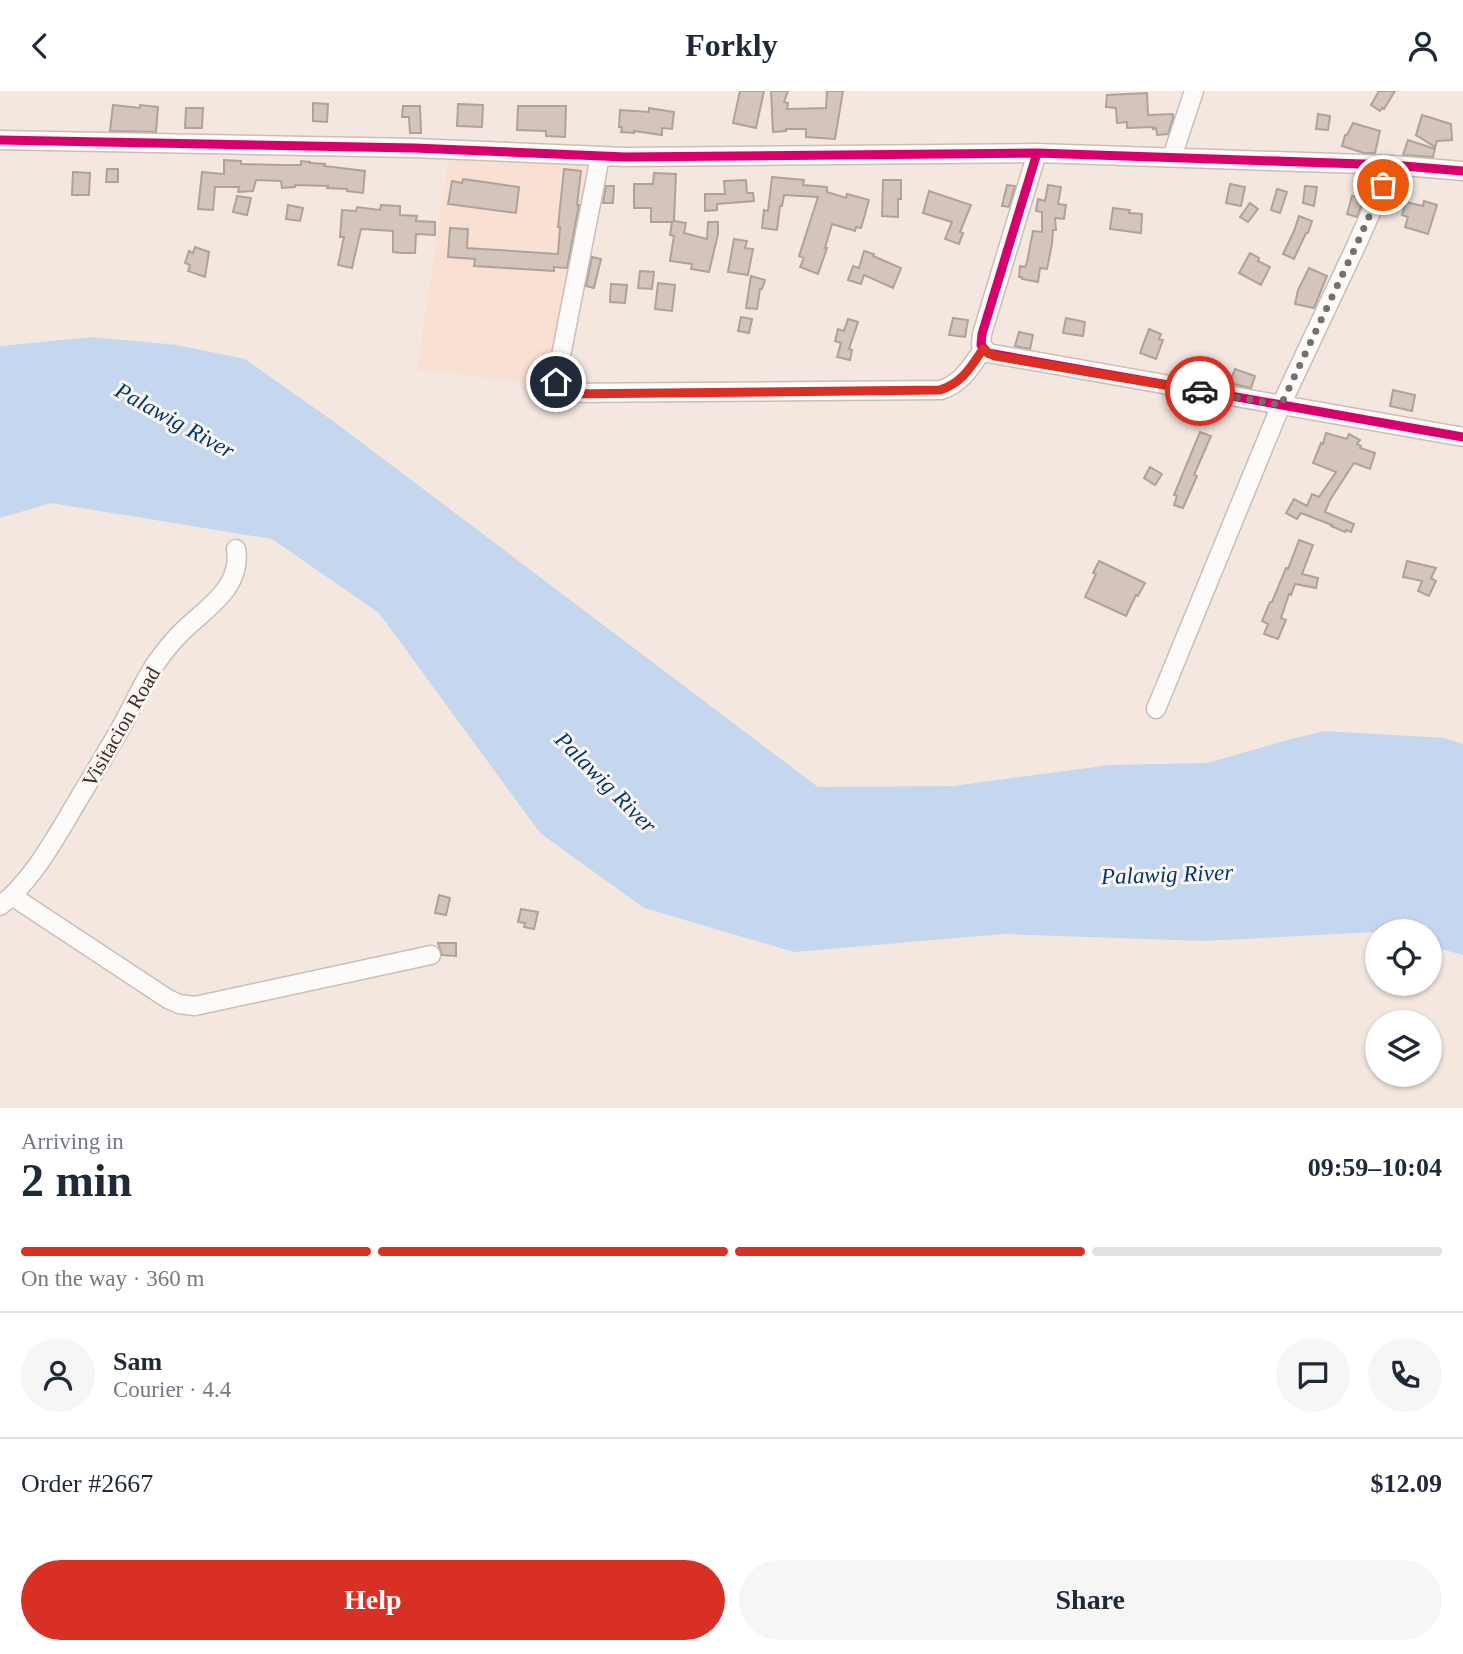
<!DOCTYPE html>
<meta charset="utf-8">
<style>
body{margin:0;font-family:"Times New Roman",serif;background:#f6f6f7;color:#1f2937;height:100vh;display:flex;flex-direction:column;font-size:26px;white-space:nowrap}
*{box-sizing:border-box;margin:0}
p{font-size:23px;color:#747a83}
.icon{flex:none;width:38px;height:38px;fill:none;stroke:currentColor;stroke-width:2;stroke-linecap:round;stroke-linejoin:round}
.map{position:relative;height:1017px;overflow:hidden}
.side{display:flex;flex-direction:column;background:#fff;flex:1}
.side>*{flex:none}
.fabs{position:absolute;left:1365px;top:828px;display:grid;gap:14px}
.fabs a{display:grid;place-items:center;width:77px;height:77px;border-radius:50%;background:#fff;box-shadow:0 2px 5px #0004;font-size:35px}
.pin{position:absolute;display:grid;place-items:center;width:60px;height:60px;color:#fff;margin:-30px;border:4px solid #fff;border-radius:50%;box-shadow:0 2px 7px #0007}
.courier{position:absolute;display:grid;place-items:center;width:70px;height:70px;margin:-35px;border:5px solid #d93025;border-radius:50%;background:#fff;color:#222;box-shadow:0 2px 9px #0007}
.headline em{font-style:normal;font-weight:600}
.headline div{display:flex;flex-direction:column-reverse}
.headline{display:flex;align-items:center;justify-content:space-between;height:119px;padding:0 21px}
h1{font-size:46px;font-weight:600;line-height:52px}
.bar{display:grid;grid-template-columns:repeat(4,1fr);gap:10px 7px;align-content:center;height:84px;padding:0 21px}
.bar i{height:9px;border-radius:5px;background:#e0e1e3}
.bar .on{background:#d93025}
.bar p{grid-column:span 4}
.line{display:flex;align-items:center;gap:18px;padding:0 21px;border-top:2px solid #e0e1e3}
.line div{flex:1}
.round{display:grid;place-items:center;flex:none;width:74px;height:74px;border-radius:37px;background:#f6f6f7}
.cta{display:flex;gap:14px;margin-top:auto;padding:14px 21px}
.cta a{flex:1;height:80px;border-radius:42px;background:#d93025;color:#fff;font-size:28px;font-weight:600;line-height:80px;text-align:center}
.cta a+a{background:#f6f6f7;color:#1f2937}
header{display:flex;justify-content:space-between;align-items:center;height:91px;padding:0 21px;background:#fff;font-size:32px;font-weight:600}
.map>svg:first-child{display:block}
</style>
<header><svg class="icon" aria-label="back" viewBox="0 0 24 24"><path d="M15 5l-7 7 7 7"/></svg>Forkly<svg class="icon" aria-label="person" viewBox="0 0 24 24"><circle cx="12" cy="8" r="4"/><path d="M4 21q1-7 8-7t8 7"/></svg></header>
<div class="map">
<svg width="1463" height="1017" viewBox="0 0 1463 1017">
<rect width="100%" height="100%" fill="#f4e7e0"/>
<!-- built -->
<path fill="#fae0d2" d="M449 66 594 74 550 295 417 278Z"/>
<!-- water -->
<path fill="#c5d6ef" d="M92 246 177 254 245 268 337 333 818 696 953 695 1110 674 1207 672 1284 650 1324 640 1444 647 1463 653V864L1430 855V840H1377V841L1203 850 1004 843 794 861 644 817 540 742 379 522 272 448 51 412 0 427V255Z"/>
<!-- building -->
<path fill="#d4c4bb" stroke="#ada29c" stroke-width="2" d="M740 0H764L756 37 733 32Z
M771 0H788L784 11 788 12 787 18 826 17 827 0H843L835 48 806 46V38H786V40L773 41Z
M1379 0H1395L1384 18 1382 17 1380 20 1371 14Z
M1147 2 1148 24 1173 23V27L1168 43 1157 44 1156 37 1153 38V36L1127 37V31L1117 32 1116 17 1106 16 1107 4Z
M313 12 328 13 327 31 313 30Z
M458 13 483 14 482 36 457 35Z
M113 14 140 17V14L158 16 156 41 110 40Z
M403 15H420L421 42H410L409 26H402Z
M518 15H566L565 46 546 45V40L517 39Z
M186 17H203L202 37H185Z
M649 17 674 21 672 38 662 37V44L634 40V42L621 41 622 36H619L620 19 649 21Z
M1318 23 1330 25 1328 39 1316 38Z
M1422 24 1451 33 1452 49 1437 50 1435 56 1416 44Z
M1353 32 1380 40 1375 62H1364L1342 55 1345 44H1347Z
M1408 49 1435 58 1433 66 1403 64Z
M224 69 241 70V73L280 74H301V70L310 71V72L325 73 324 75 365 80 363 102 347 100V98L327 97 328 95 295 94V96L282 97 281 90 256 89 253 100 238 101 239 96H215L213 119 198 118 202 81 224 83Z
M107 78H118V91H106Z
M564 78 581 80 577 114H579L567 177 554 176V180L474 175 475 168 448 166 450 137 468 138 467 157 558 163 560 136H558Z
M73 81 90 82 89 104H72Z
M654 82 676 83 674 130 686 132 684 142 707 148 708 131H718V143L709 181 691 178 692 173 670 170 674 145 670 144 672 131H651V117H634V93H653Z
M772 86 804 89 803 94 827 96V101L846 107 847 103 869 109 861 137 856 136 855 140 832 133 825 157H827L818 183 800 176 804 167 799 165 818 106 784 104 782 115H780L777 139 762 137 764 119 768 120Z
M463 88 519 96 516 122 448 113 452 90 462 92Z
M746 89 747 102H753L754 110 717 113V119L705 120V103H725L724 90Z
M883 89H901V108H898V126L882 125Z
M1230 93 1245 96 1241 115 1226 112Z
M1007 94 1015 95 1009 116 1002 115Z
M1048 94 1061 96 1058 113 1066 114 1064 128 1055 127 1056 139H1053L1052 153 1047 178 1040 177 1038 191 1022 188V186H1019L1020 175 1025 176 1027 171 1033 140 1042 141V121L1036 120 1038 108 1045 110Z
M606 95H614L613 112H603Z
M1305 95 1317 96 1314 115 1303 112Z
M1277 98 1287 101 1280 122 1271 119Z
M929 100 971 114 960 141 963 142 959 153 945 148 952 131 923 122Z
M237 105 251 107 247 124 233 121Z
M1352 105 1364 108 1357 126 1347 123Z
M1424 110 1437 114 1428 143 1405 136 1408 126 1402 124 1406 111 1423 115Z
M1250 112 1258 118 1248 131 1240 126Z
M288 114 303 117 300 130 286 128Z
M381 114 400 115V124L417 125 416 130 435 131V144L416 143 415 162H403L393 161V140L361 138 352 177 338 174 344 146H340L342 119 356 120 357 116 380 119Z
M1113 117 1130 119 1129 122 1142 123 1141 142 1110 138Z
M1299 125 1312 130 1308 142H1306L1294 168 1283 163 1294 140Z
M734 148 747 150 745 157 753 158 748 184 728 181Z
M195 156 209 161 205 186 188 180 190 174 185 172 189 160 193 162Z
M864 160 874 163 873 165 901 177 893 197 864 184 861 193 848 189 853 175 859 177Z
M1250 162 1259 167 1258 170 1270 176 1261 194 1239 182Z
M592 166 601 168 594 197 586 195Z
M1309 177 1327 185 1314 217 1295 213 1298 199Z
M640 180 654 181 652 198 638 197Z
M751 185 765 189 762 198H760L757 218 746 217Z
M658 192 675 194 672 220 655 218Z
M611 193 627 194 625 212 610 211Z
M741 226 752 228 749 242 738 240Z
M953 227 968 229 965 246 949 244Z
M1066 227 1085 231 1083 245 1063 242Z
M848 228 858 231 849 258 852 259 850 269 837 266 841 252 835 250 838 238 844 240Z
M1149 238 1161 243 1159 248 1163 249 1156 268 1140 262Z
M1019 241 1033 244 1030 258 1015 255Z
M1235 278 1255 285 1251 297 1229 292Z
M1393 299 1415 304 1412 320 1390 315Z
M1200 341 1211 345 1194 384 1197 385 1183 417 1174 414 1177 405 1174 404Z
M1326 342 1347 348 1349 343 1360 349 1357 353 1361 355 1360 357 1375 362 1370 378 1354 372 1330 409 1325 421 1354 433 1351 441 1346 439 1345 441 1331 435 1332 434 1301 422 1297 428 1286 422 1294 408 1307 415 1312 403 1319 406 1336 381 1313 372 1321 352 1323 353Z
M1150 376 1162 383 1155 394 1144 387Z
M1299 449 1313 454 1302 483 1318 487 1316 497 1295 493 1291 504 1289 503 1281 527 1286 529 1278 548 1264 543 1268 533 1262 530 1270 511H1272L1286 477 1288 478Z
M1099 470 1145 492 1138 505 1136 504 1126 525 1085 506 1096 483 1093 482Z
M1407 470 1436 477 1431 487 1436 490 1429 505 1418 500 1422 490 1403 486Z
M439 804 450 807 446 824 435 822Z
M521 818 538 821 534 838 524 836 525 832 518 831Z
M438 852H456V865L442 864Z"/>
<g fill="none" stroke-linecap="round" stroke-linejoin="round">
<!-- minor casing -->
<g stroke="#cabeb8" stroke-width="21">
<path id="minor" d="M0 49 414 57 625 66 1037 62 1392 74 1463 80
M1037 62 982 243 981 254 988 262 1463 346
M600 65C586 141 570 216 556 291L558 297 562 302 941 299C962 292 971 276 983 258
M1172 66 1194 0
M1156 618 1281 314 1356 155 1392 74
M12 805 168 908 179 913 195 915 431 864
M0 815C29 792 49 758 68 726 85 697 103 668 120 638 132 617 142 593 156 572 162 564 169 554 176 547 200 520 243 500 236 458"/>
</g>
<!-- minor -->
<use href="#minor" stroke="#fdfbfa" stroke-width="18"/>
<!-- cycleway casing -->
<g stroke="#fbf5f2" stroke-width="13">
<path id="cycleway" d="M0 49 414 57 625 66 1037 62 1392 74 1463 80
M1037 62 982 243 981 254 988 262 1463 346"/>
</g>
<!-- cycleway -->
<use href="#cycleway" stroke="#d6006c" stroke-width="9"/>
</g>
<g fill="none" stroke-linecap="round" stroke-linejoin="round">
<!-- done -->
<path stroke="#7a6f68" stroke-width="7" stroke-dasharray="0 12.6" d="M1200 300 1281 314 1356 155 1383 94"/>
<!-- route -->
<path stroke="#d93025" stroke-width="9" d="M556 291 560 301 565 303 940 299C962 292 971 276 983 258L988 262 995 265 1200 300"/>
</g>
<g text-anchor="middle" stroke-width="6" stroke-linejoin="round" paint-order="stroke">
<!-- street labels -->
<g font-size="21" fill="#392e28" stroke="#fbf5f2">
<text transform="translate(121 636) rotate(-60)" y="7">Visitacion Road</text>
</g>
<!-- water labels -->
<g font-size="23" font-style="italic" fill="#01376e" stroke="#fbf5f2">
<text transform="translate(175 329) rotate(29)" y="8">Palawig River</text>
<text transform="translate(606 691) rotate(45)" y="8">Palawig River</text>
<text transform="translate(1167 783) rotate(-2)" y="8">Palawig River</text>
</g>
</g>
</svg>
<div class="fabs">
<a><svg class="icon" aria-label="locate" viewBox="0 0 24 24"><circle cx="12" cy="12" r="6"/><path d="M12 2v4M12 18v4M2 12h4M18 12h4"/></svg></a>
<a><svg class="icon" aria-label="layers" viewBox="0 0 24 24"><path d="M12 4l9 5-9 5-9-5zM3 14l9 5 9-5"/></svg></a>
</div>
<div class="pin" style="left:1383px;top:94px;background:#ea580c"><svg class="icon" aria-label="bag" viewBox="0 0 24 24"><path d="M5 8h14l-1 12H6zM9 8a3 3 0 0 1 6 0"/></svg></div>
<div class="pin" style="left:556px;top:291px;background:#1f2937"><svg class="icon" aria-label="home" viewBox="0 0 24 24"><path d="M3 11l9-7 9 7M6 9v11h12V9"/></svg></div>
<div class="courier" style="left:1200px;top:300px"><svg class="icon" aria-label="car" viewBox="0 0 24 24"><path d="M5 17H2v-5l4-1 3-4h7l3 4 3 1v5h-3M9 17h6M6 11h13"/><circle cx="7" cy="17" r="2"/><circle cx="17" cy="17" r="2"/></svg></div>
</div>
<section class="side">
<div class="headline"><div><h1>2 min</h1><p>Arriving in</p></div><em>09:59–10:04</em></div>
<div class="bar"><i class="on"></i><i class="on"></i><i class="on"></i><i></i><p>On the way · 360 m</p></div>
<div class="line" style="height:126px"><a class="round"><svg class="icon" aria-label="person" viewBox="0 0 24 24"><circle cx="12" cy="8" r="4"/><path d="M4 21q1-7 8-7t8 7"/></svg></a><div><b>Sam</b><p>Courier · 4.4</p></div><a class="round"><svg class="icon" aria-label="chat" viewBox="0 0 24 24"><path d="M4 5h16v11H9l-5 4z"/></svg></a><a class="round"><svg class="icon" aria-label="phone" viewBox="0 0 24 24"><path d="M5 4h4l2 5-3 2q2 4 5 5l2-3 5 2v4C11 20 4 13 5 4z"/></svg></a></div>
<div class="line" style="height:91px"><div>Order #2667</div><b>$12.09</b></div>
<div class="cta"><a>Help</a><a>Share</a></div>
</section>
